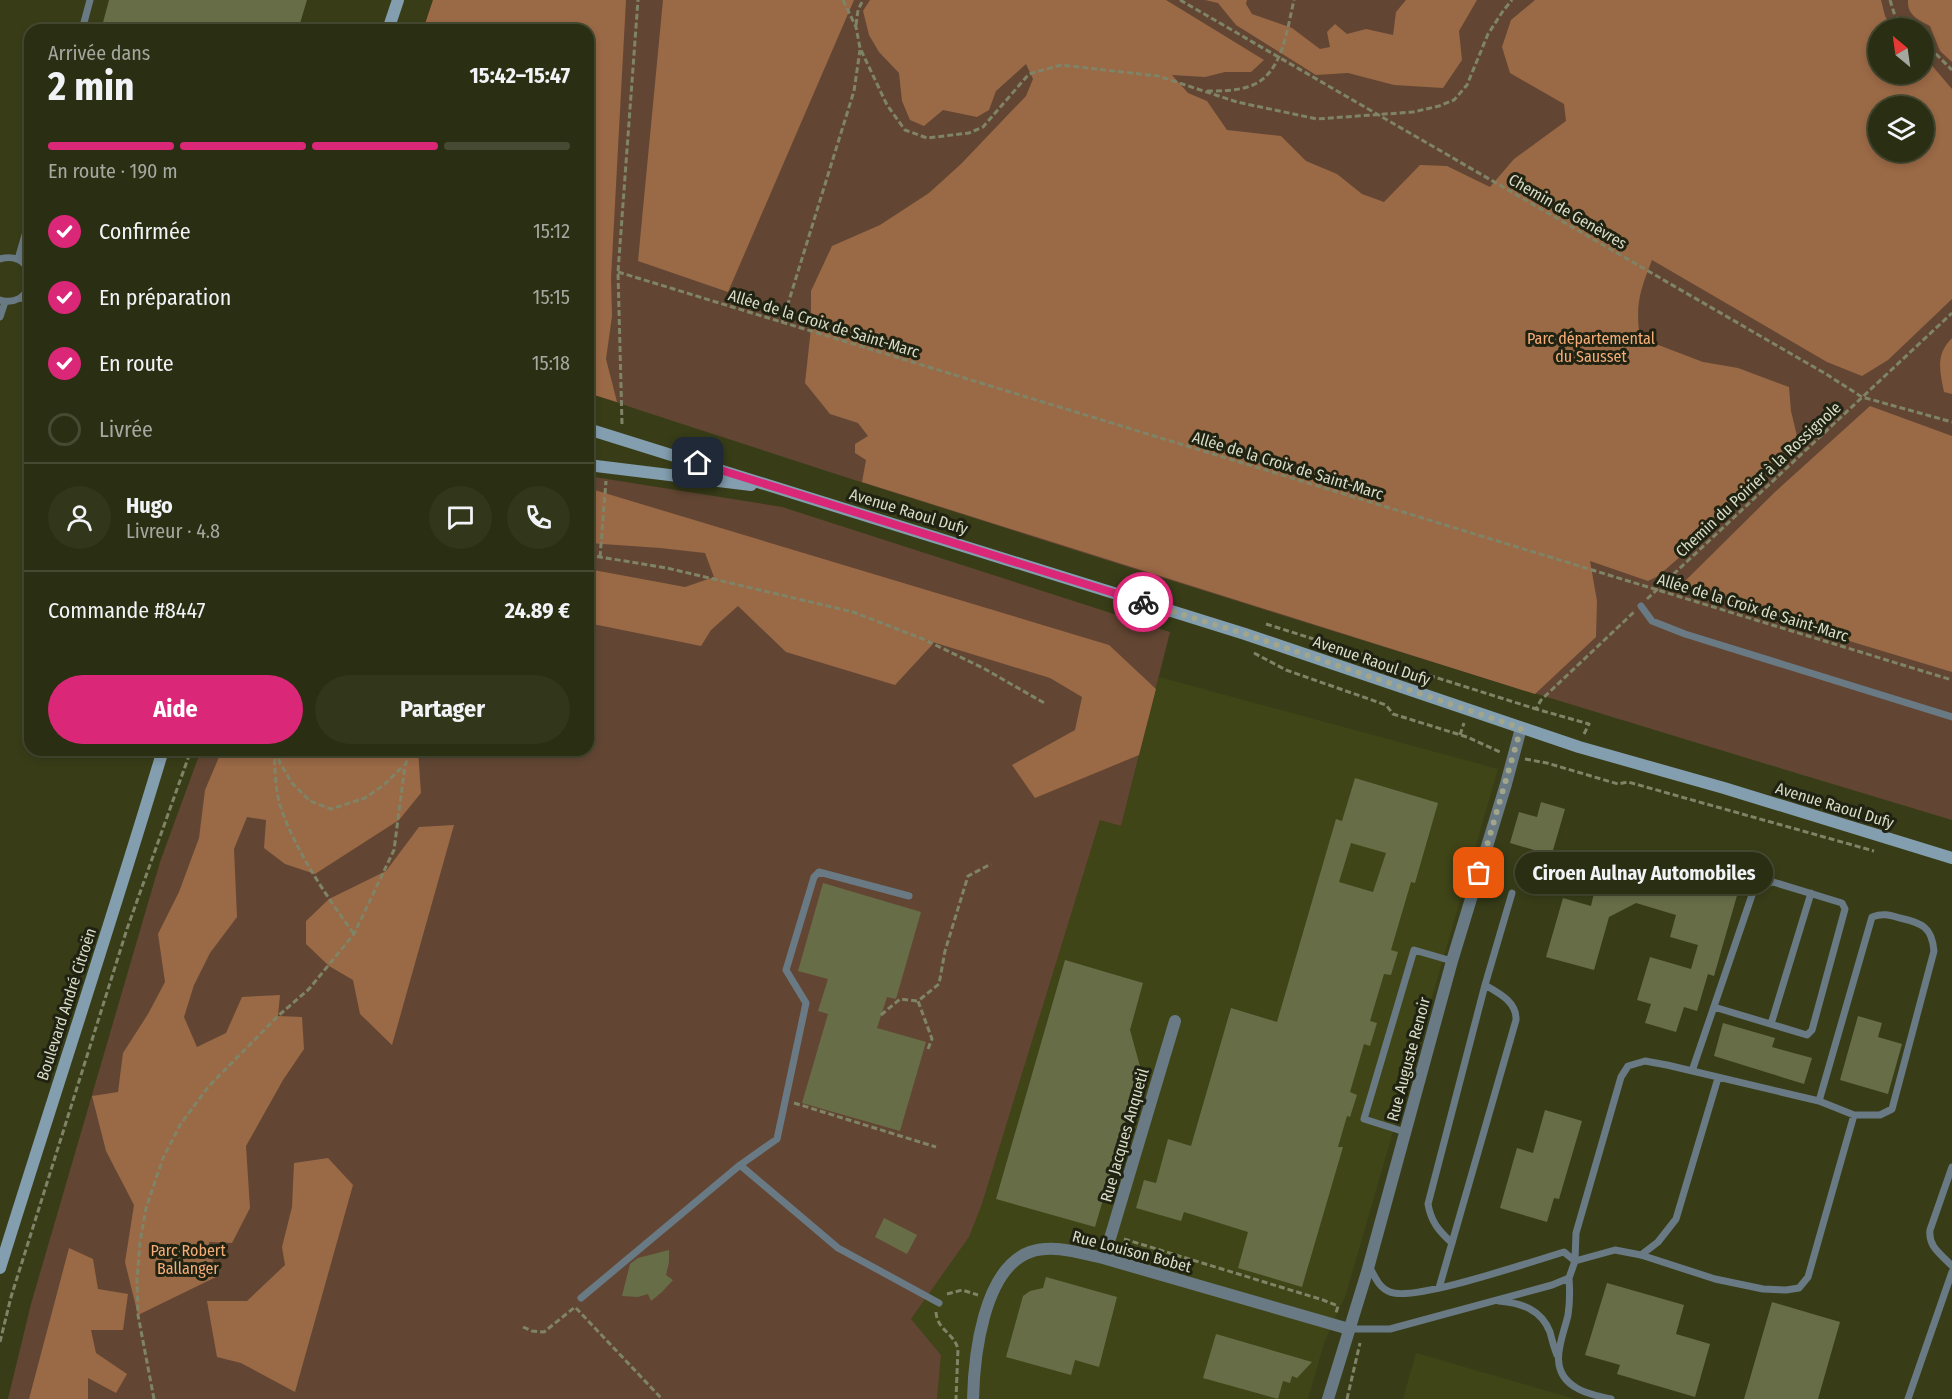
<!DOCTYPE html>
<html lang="fr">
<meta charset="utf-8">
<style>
body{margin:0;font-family:"Fira Sans Condensed",sans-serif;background:#32361b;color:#f1f3f6;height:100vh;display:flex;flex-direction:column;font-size:22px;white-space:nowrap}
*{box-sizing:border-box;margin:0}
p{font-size:20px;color:#a5a89f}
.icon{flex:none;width:33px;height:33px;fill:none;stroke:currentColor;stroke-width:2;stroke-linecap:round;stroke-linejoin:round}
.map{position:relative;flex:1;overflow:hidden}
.sheet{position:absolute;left:24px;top:24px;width:570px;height:732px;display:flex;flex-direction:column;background:#2a2e12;border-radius:18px;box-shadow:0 3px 9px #0003,0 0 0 2px #464a32}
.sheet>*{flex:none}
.needle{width:39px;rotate:331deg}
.fabs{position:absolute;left:1868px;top:18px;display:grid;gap:12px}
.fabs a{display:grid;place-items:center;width:66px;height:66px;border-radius:50%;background:#2a2e12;box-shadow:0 3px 9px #0003,0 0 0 2px #464a32;font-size:30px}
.pin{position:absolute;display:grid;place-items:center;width:51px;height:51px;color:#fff;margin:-26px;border-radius:12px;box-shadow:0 3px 9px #0006}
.courier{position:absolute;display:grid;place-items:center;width:60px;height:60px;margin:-30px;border:4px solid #db2777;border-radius:50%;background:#fff;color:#222;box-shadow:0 2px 8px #0007}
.bubble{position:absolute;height:42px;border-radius:21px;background:#2a2e12;box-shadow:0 3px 9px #0003,0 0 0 2px #464a32;font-size:20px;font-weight:700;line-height:42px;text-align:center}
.overview em{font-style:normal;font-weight:700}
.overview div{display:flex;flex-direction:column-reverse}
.overview{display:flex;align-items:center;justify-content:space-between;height:102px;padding:0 24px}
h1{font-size:39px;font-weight:700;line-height:45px}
.bar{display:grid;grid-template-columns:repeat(4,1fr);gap:9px 6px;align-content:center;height:72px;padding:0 24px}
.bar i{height:8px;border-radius:4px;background:#464a32}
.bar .on{background:#db2777}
.bar p{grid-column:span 4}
.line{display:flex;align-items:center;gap:15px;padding:0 24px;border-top:2px solid #464a32}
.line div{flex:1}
.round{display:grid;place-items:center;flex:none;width:63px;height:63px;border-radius:32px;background:#32361b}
ol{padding:0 24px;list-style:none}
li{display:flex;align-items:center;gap:18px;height:66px}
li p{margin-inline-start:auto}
li .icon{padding:6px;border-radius:50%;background:#db2777;color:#fff;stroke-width:4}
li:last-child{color:#a5a89f}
li i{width:33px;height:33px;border:3px solid #464a32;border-radius:50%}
.cta{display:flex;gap:12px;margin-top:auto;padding:12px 24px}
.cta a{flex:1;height:69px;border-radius:36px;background:#db2777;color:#fff;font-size:24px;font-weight:700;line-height:69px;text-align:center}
.cta a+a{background:#32361b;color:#f1f3f6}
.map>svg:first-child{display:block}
</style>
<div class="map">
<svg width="1952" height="1399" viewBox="0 0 1952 1399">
<rect width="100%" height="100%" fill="#383d18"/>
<!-- built -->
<path fill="#3f4517" d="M1159 677 1498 769 1346 1294 1324 1343 1308 1399H937L941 1355 911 1319 969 1237 982 1204 1100 820 1121 826Z
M1416 1353 1575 1399H1403Z"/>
<!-- green -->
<path fill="#624633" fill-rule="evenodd" d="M433 0H1952V820C1496 683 1040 542 588 393V30H423ZM1878 28H1923V74H1878ZM1878 106H1923V152H1878Z
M588 476 782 507 1170 632 1121 826 1100 820 982 1204 969 1237 911 1319 941 1355 937 1399H8L31 1304 160 862 201 750H588Z"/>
<!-- forest -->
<path fill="#9a6946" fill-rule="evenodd" d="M433 0H626L611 278 612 316 606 359 617 402 588 393V30H423Z
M663 0H854L728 292 638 261Z
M870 0H1166L1264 60 1251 72H1225L1205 77 1172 75 1188 93 1207 101 1227 130 1281 136 1306 161 1337 174 1362 194 1384 202 1420 165 1447 166 1490 187 1514 159 1566 121 1564 104 1510 73 1502 47 1511 20 1535 0H1881L1885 16 1892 28H1878V74H1923V55L1952 89V299L1888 360 1862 376 1827 362 1652 260C1640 291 1635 304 1640 338L1703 362 1738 368 1789 387 1791 411 1797 436 1681 556 1658 576 1648 581 1590 561 1597 601 1596 637 1535 694 862 482 866 460 855 453V444L868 436 858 423 830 414 805 383 811 328V291L832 246 880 225 929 193 961 164 1026 96 1033 79 1026 64 996 91 989 110 977 117 943 110 924 126 910 120 902 101 899 73 879 52 869 35 863 11ZM1878 106H1923V152H1878Z
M1205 0H1247L1246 4 1252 14 1292 28 1320 49 1330 47 1327 32 1335 24 1347 34 1366 29 1393 35 1396 12 1406 0H1477L1459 31 1462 60 1443 88 1394 85 1348 73 1316 75 1236 25 1218 3Z
M1908 0H1952V62L1940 51 1930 26C1918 20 1907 15 1908 0Z
M1952 338V394L1944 392C1940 371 1935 355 1952 338Z
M1870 406 1952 436V672L1684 591 1685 581 1775 492Z
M588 488 1109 645 1156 689 1139 755 1035 798 1012 765 1075 730 1082 697 1050 678 926 640 932 645 895 685 786 652 738 606 711 630 701 646 588 623V569L685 587 714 577 705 553 660 548 588 543Z
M222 750H418L421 793 399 820 315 874 285 864 264 848 266 820 247 817 234 849 237 917 210 953 194 985 184 1017 197 1047 226 1033 242 997 280 995 278 1016 302 1017 304 1049 283 1080 246 1146 250 1208 232 1243 209 1242 216 1277 138 1315 125 1262 134 1205 106 1151 92 1096 118 1092 123 1053 148 1014 165 982 158 934 179 892 199 838 205 790Z
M454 825 392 1045 360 1014 353 980 329 966 306 944V921L329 899 386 871 419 827Z
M328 1158 353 1185 295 1392 241 1363 217 1357 207 1301H247L285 1265 282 1247 292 1207 294 1163Z
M69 1248 93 1259 98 1289 128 1294 123 1330H91L96 1353 127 1374 116 1393 88 1378V1399H29Z"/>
<!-- building -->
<path fill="#676e47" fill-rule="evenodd" d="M109 0H307L298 30H101Z
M1355 778 1438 803 1415 883 1411 882 1391 950 1398 952 1391 975 1384 974 1370 1021 1377 1023 1370 1046 1364 1044 1350 1092 1357 1095 1350 1117 1347 1116 1338 1147H1343L1302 1287 1238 1268 1248 1232 1184 1212 1181 1221 1136 1208 1144 1180 1156 1183 1168 1139 1191 1146 1231 1008 1277 1022 1336 819 1342 821ZM1351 843 1386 853 1373 892 1339 882Z
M1541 802 1565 809 1544 881 1527 876 1534 850 1510 843 1519 812 1537 817Z
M1643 853 1702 870V873L1740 885 1714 976 1708 974 1697 1011 1684 1007 1676 1032 1645 1023 1651 1004 1637 1000 1650 957 1691 969 1698 945 1670 937 1676 915 1636 903 1609 917 1594 970 1546 957 1563 898 1591 906 1594 893 1603 888 1602 885 1613 879 1615 882 1623 878 1635 881Z
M823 883 921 912 896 999 887 997 877 1028 926 1042 900 1131 802 1103 828 1014 818 1011 828 979 798 971Z
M1065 960 1143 983 1130 1030 1141 1070 1095 1227 996 1199Z
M1858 1016 1882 1023 1878 1037 1902 1044 1888 1094 1840 1080Z
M1723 1023 1775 1038 1772 1047 1812 1058 1804 1084 1714 1056Z
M1545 1110 1582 1121 1559 1199 1554 1198 1547 1222 1500 1208 1517 1148 1533 1153Z
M884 1218 917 1235 907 1254 875 1237Z
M669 1250V1262L666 1275 673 1280 662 1292 651 1301 648 1294 638 1297 622 1296 630 1264 638 1258Z
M1046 1277 1117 1297 1099 1367 1075 1360 1071 1375 1006 1357 1023 1296 1030 1291 1043 1288Z
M1607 1283 1684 1305 1676 1334 1710 1344 1695 1397 1617 1374 1620 1365 1585 1355Z
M1772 1302 1840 1322 1818 1399H1744Z
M1216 1334 1312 1362 1297 1378 1292 1376 1290 1383 1283 1381 1278 1399 1203 1378Z"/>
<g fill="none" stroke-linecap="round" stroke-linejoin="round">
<!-- path -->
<path stroke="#7f8466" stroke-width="3" stroke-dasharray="6 3" stroke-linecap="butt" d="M843 0 856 27 860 48 887 105 905 130 927 138 969 133 983 127 1029 74 1061 65 1158 76 1237 102 1317 119 1413 112 1439 106 1454 100 1467 85 1488 34 1503 11 1512 0
M1180 0 1826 374 1862 397 1952 422
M1890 0 1895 16 1905 28
M856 25 858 10 863 0
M1923 41 1952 70
M1207 91C1221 91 1239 91 1253 85 1283 72 1287 29 1294 0
M618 272 1952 680
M782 323 854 91 860 50
M622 424 618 272 638 0
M588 555 667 568 853 612 923 639 983 668 1046 704
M600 557 606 481
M1647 599 1952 313
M1266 624 1536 709
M1254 653 1286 670 1386 705 1393 714 1467 737 1502 753
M1584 734 1589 724 1536 709 1541 700 1634 612
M1460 735 1464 723
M274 750C275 768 275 788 280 805 294 849 327 897 354 934
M276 750 280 763 292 783 310 801 331 809 365 798 384 785 403 766
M1525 759 1547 763 1618 784 1628 782 1874 851
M881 1015 900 999 918 1001
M928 1049 932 1039 918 1001 939 984 945 951 968 876 991 864
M794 1103 936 1147
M1124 1239 1323 1300 1338 1306 1336 1313
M947 1294 962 1290 978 1295
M936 1312C937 1330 954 1333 958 1349L956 1399
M523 1327 532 1331 544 1332 575 1307 662 1399
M0 1342 11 1297 127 929 191 750
M154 1399 138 1315 137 1280 140 1242 146 1208 163 1158 180 1125 208 1087 278 1016 309 989 354 934 394 850 405 765 412 750
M1347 1399 1360 1343"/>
<!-- service -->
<path stroke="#697a85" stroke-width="7" d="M82 30 90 0
M0 259C14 255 25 260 30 274
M18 259 30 218
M20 298 30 301
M0 300C14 304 25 298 30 284
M0 317 5 302
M1641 606 1652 621 1685 634 1952 717
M1771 1024 1811 893
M1692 1071 1753 892 1765 884 1773 882 1842 903 1845 909 1812 1030 1807 1035 1714 1007
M1405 1132 1364 1119 1414 950 1452 961
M740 1165 777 1139 806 1003 786 970 814 877 819 872 909 896
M1952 1167 1930 1230C1928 1247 1941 1254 1952 1266
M1452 1243C1439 1231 1431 1222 1428 1204L1485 985 1512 893
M1641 1255 1658 1242 1676 1219 1718 1078
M1575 1261 1576 1233 1621 1077 1628 1066 1645 1061 1667 1065 1819 1101 1854 1115
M1370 1268C1375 1277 1379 1288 1390 1292 1414 1302 1533 1261 1564 1252L1575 1261
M1569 1278C1570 1291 1570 1302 1568 1315 1563 1338 1546 1369 1575 1387 1585 1394 1599 1396 1611 1399
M1439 1288 1516 1020C1517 1002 1499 993 1485 985
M581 1298 740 1165 838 1248 939 1303
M1499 1301C1521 1303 1541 1309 1550 1332 1552 1340 1554 1348 1557 1355
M1349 1329H1390L1552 1285 1569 1278 1575 1261 1615 1250 1641 1255 1715 1279 1763 1289 1786 1290 1799 1288 1808 1277 1854 1115H1880L1892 1109 1934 951C1932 927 1922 923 1900 918 1889 915 1883 913 1872 917L1819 1101
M1908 1399 1952 1272"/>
<!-- minor -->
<path stroke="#697a85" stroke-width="12" d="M1103 1258 1111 1235 1175 1021
M973 1399C974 1357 983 1269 1030 1252 1054 1244 1079 1253 1103 1258L1349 1329
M1328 1399 1367 1272 1452 961 1506 784 1521 728"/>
<!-- secondary -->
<path stroke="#839eaf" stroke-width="12" d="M388 30 398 0
M588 429 1245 634 1579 747 1724 788 1952 858
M588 465 751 485
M0 1268C54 1095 111 923 163 750"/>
</g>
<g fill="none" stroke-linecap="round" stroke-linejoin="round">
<!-- done -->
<path stroke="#a1a58a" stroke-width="6" stroke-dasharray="0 10.8" d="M1143 602 1245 634 1521 728 1479 873"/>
<!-- route -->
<path stroke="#db2777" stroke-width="8" d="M698 463 1143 602"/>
</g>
<g text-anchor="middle" stroke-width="6" stroke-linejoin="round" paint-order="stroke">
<!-- street labels -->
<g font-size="16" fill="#d9ddc8" stroke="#202312">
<text transform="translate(1568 211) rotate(30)" y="6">Chemin de Genèvres</text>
<text transform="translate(824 323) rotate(17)" y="6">Allée de la Croix de Saint-Marc</text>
<text transform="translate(1288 465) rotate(17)" y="6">Allée de la Croix de Saint-Marc</text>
<text transform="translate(1758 479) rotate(-43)" y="6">Chemin du Poirier à la Rossignole</text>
<text transform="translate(909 511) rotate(17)" y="6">Avenue Raoul Dufy</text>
<text transform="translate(1753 607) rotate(17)" y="6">Allée de la Croix de Saint-Marc</text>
<text transform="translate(1372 660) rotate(19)" y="6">Avenue Raoul Dufy</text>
<text transform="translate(1835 805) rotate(17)" y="6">Avenue Raoul Dufy</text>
<text transform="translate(66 1004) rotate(-72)" y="6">Boulevard André Citroën</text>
<text transform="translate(1408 1059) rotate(-75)" y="6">Rue Auguste Renoir</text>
<text transform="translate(1124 1135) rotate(-74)" y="6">Rue Jacques Anquetil</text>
<text transform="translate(1132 1251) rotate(15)" y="6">Rue Louison Bobet</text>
</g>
<!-- park labels -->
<g font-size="16" fill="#f6ad78" stroke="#202312">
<text x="1591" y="344">Parc départemental<tspan x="1591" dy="18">du Sausset</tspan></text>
<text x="188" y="1256">Parc Robert<tspan x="188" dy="18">Ballanger</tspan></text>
</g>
</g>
</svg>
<div class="fabs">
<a><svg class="needle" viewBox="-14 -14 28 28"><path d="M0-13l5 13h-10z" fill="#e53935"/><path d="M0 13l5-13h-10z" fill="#a5a89f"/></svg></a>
<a><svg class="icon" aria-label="layers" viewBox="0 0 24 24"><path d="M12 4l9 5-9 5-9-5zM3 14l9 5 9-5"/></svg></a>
</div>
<div class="pin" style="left:1479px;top:873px;background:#ea580c"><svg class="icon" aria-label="bag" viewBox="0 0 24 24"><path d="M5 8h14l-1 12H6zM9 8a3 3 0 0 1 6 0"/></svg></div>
<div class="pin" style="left:698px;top:463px;background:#1f2937"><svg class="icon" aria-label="home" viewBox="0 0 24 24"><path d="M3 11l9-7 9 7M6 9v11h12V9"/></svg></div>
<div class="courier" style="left:1143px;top:602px"><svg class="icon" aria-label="bike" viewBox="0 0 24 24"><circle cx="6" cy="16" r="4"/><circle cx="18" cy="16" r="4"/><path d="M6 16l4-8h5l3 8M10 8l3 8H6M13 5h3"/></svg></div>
<div class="bubble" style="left:1515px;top:852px;width:258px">Ciroen Aulnay Automobiles</div>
<section class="sheet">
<div class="overview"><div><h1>2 min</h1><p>Arrivée dans</p></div><em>15:42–15:47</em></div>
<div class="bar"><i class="on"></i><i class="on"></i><i class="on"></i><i></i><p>En route · 190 m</p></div>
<ol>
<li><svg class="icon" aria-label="check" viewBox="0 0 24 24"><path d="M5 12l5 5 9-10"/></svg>Confirmée<p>15:12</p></li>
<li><svg class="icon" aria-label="check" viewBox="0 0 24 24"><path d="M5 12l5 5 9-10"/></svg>En préparation<p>15:15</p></li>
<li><svg class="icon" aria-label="check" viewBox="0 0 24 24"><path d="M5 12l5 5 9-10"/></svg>En route<p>15:18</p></li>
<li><i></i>Livrée</li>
</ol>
<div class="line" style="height:108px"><a class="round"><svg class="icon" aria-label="person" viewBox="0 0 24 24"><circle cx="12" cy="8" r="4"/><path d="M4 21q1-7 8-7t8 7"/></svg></a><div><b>Hugo</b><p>Livreur · 4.8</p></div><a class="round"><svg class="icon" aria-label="chat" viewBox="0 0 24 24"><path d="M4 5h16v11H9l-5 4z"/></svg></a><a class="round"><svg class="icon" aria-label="phone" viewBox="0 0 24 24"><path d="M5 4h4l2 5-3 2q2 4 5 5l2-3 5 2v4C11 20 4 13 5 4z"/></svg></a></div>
<div class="line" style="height:78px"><div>Commande #8447</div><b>24.89 €</b></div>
<div class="cta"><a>Aide</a><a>Partager</a></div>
</section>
</div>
